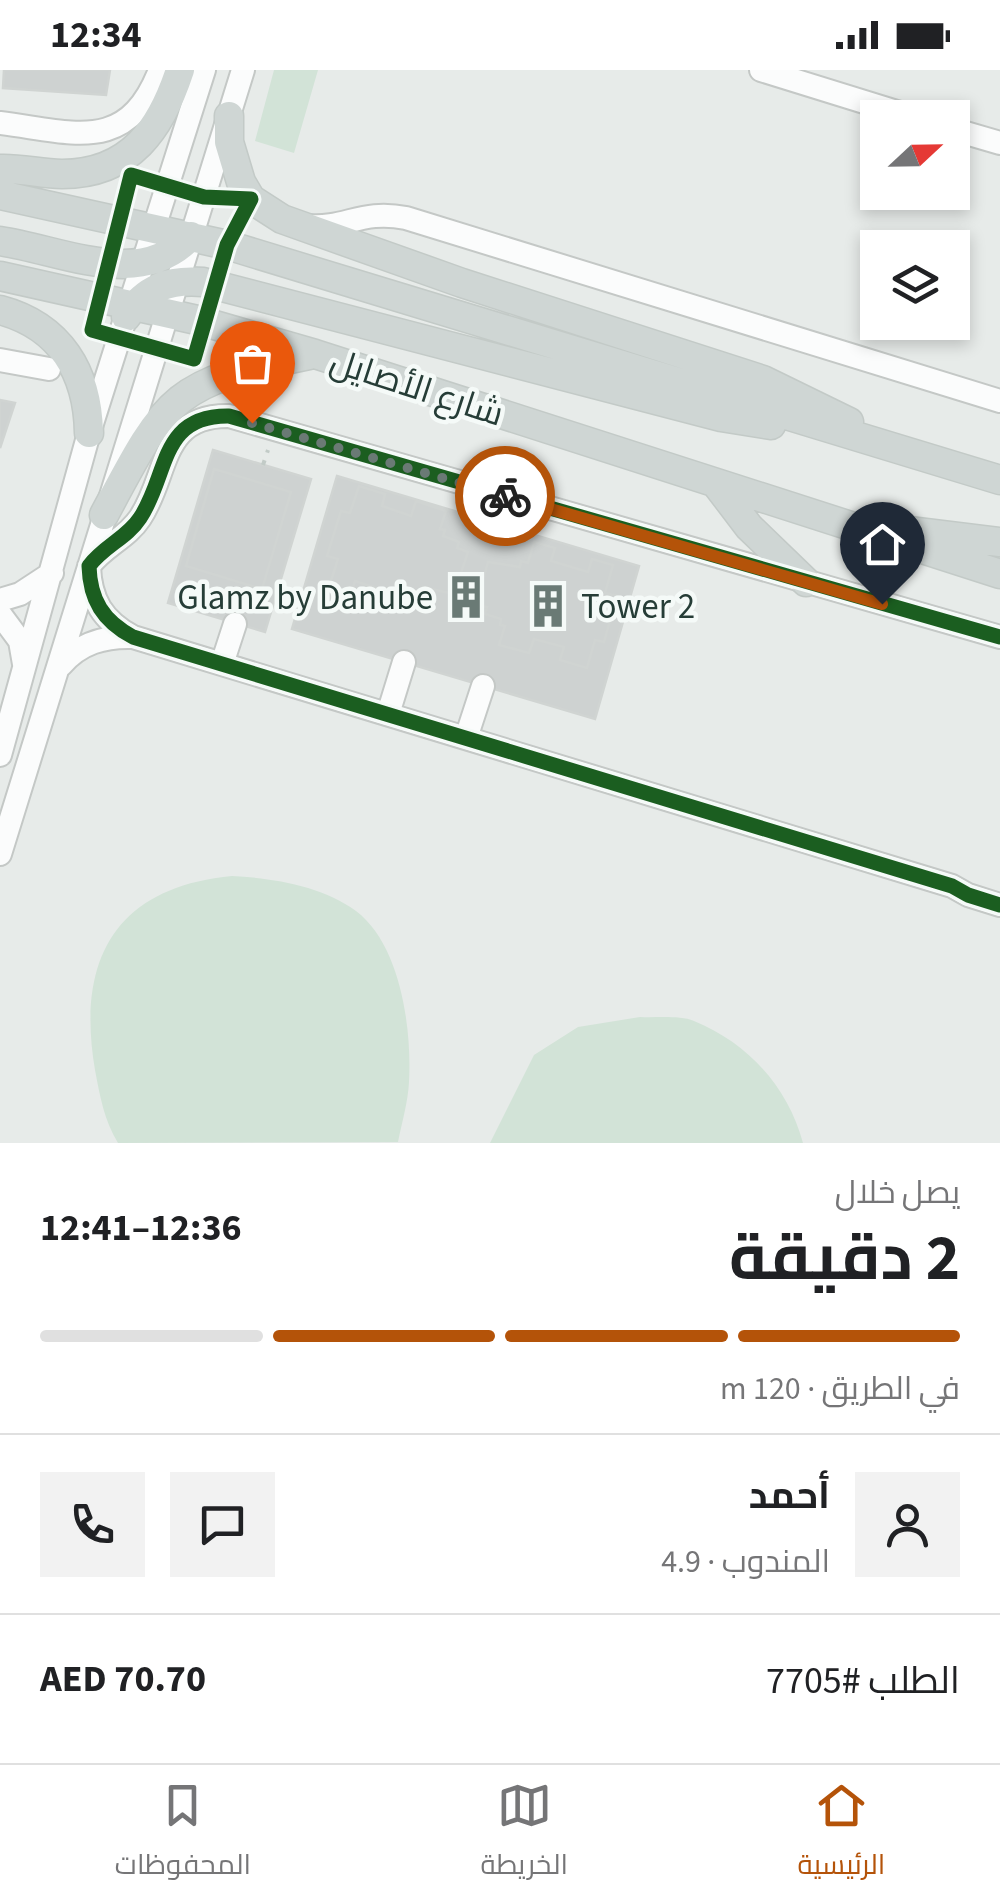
<!DOCTYPE html>
<html lang="ar">
<meta charset="utf-8">
<style>
body{margin:0;font-family:"Source Sans 3",Cairo,sans-serif;background:#f2f2f2;color:#202124;direction:rtl;height:100vh;display:flex;flex-direction:column;font-size:38px;white-space:nowrap}
*{box-sizing:border-box;margin:0}
p{font-size:32px;color:#757577}
.icon{flex:none;width:55px;height:55px;fill:none;stroke:currentColor;stroke-width:2;stroke-linecap:round;stroke-linejoin:round}
.map{position:relative;height:1073px;overflow:hidden;direction:ltr}
.sheet{display:flex;flex-direction:column;background:#fff;flex:1}
.sheet>*{flex:none}
.needle{width:65px;rotate:68deg}
.controls{position:absolute;left:860px;top:30px;display:grid;gap:20px}
.controls a{display:grid;place-items:center;width:110px;height:110px;border-radius:0px;background:#fff;box-shadow:0 5px 15px #0003;font-size:50px}
.pin{position:absolute;display:grid;place-items:center;width:85px;height:85px;color:#fff;margin:-102px -42px;border-radius:50% 50% 50% 0;rotate:-45deg;box-shadow:0 0 10px #0007}
.pin .icon{rotate:45deg}
.courier{position:absolute;display:grid;place-items:center;width:100px;height:100px;margin:-50px;border:8px solid #b45309;border-radius:50%;background:#fff;color:#222;box-shadow:0 2px 12px #0007}
.head em{font-style:normal;font-weight:700}
.head div{display:flex;flex-direction:column-reverse}
.head{display:flex;align-items:center;justify-content:space-between;height:170px;padding:0 40px}
h1{font-size:65px;font-weight:700;line-height:75px}
.bar{display:grid;grid-template-columns:repeat(4,1fr);gap:15px 10px;align-content:center;height:120px;padding:0 40px}
.bar i{height:12px;border-radius:8px;background:#e0e0e0}
.bar .current{background:#b45309}
.bar p{grid-column:span 4}
.line{display:flex;align-items:center;gap:25px;padding:0 40px;border-top:2px solid #e0e0e0}
.line div{flex:1}
.round{display:grid;place-items:center;flex:none;width:105px;height:105px;border-radius:0px;background:#f2f2f2}
.status{display:flex;justify-content:space-between;align-items:center;height:70px;padding:0 50px;background:#fff;direction:ltr}
.status svg{height:28px;fill:currentColor}
.menu{display:flex;justify-content:space-around;align-items:center;height:140px;border-top:2px solid #e0e0e0;background:#fff;font-size:28px;color:#757577}
.menu a{display:grid;justify-items:center;gap:5px}
.menu .current{color:#b45309}
.map>svg:first-child{display:block}
</style>
<div class="status"><b>12:34</b><svg viewBox="0 0 49 12"><path d="M0 12V9h3v3zM5 12V6h3v6zM10 12V3h3v9zM15 12V0h3v12zM26 1h20v11H26zM47 4h2v5h-2z"/></svg></div>
<div class="map">
<svg width="1000" height="1073" viewBox="0 0 1000 1073">
<rect width="100%" height="100%" fill="#e7ebe9"/>
<!-- green -->
<path fill="#d2e3d7" d="M274 0H318L294 83 255 71Z
M232 806C273 808 323 816 356 841 401 875 412 960 409 1012 408 1032 402 1052 398 1072L118 1073C104 1050 100 1026 95 1000 76 889 116 817 232 806Z
M640 947C656 948 679 945 694 951 748 973 788 1017 803 1073H490L534 985 578 957Z"/>
<!-- building -->
<path fill="#ced2d1" stroke="#d0d4d2" stroke-width="2.5" d="M4 0H110L106 25 3 18Z
M0 330 15 333 0 378Z
M213 380 311 409 265 562 168 533Z
M214 399 291 422 262 519 186 496Z
M337 406 639 496 595 649 292 559Z
M359 416 385 424 382 436 411 446 416 431 446 441 440 459 445 460 443 466 459 472 457 478 468 482 454 524 423 517 421 524 415 521 408 542 388 536 392 523 355 511 351 524 329 517 338 489 327 486 341 441 350 443Z
M534 472 555 478 551 491 588 502 592 489 613 495 605 523 617 526 604 572 595 570 587 598 560 590 564 577 534 569 529 583 499 575 505 556 500 555 501 549 485 544 487 537 476 535 488 492 520 497 521 491 528 493Z"/>
<g fill="none" stroke-linecap="round" stroke-linejoin="round">
<!-- minor casing -->
<g stroke="#c4c8c6" stroke-width="26">
<path id="minor" d="M761 0 916 48
M0 53C74 62 127 85 160 0
M952 59 1000 73
M308 156C346 159 362 139 406 148L1000 331
M0 290 49 299
M0 530 20 524 52 503
M0 544 20 571 24 594
M1000 567 229 346C159 345 169 405 140 448 127 468 104 476 89 496 90 530 103 551 133 567L952 816 968 825 1000 835
M222 594 235 554
M61 595C80 573 104 566 133 567
M388 644 404 592
M466 668 483 616
M0 685 89 363 204 0
M0 784 243 0"/>
</g>
<!-- major casing -->
<g stroke="#c3cac7" stroke-width="31">
<path id="major" d="M229 46V72L241 112 251 129 282 149 462 213 763 310 849 352
M0 99C21 98 41 104 62 104 131 104 161 58 180 0
M0 125 227 175 1000 410
M0 171C65 181 140 220 191 166
M0 206 197 250 315 284 1000 504
M0 240C60 256 88 302 89 363
M126 247C145 218 169 209 203 212L721 347 771 355
M717 415 749 457 806 512
M104 445C168 324 173 313 309 285
M901 460 1000 472"/>
</g>
<!-- path -->
<path stroke="#c2cbc7" stroke-width="4" stroke-dasharray="5 8" stroke-linecap="butt" d="M263 395 268 380"/>
<!-- minor -->
<use href="#minor" stroke="#fbfcfc" stroke-width="22"/>
<!-- major -->
<use href="#major" stroke="#cfd6d4" stroke-width="28"/>
<!-- cycleway casing -->
<g stroke="#f5faf8" stroke-width="21">
<path id="cycleway" d="M131 105 204 127 251 129 227 175 194 289 92 260Z
M1000 567 229 346C159 345 169 405 140 448 127 468 104 476 89 496 90 530 103 551 133 567L952 816 968 825 1000 835"/>
</g>
<!-- cycleway -->
<use href="#cycleway" stroke="#1b5e20" stroke-width="15"/>
</g>
<g fill="none" stroke-linecap="round" stroke-linejoin="round">
<!-- done -->
<path stroke="#6a7a75" stroke-width="10" stroke-dasharray="0 18" d="M252 353 505 426"/>
<!-- route -->
<path stroke="#b45309" stroke-width="12" d="M505 426 882 534"/>
</g>
<!-- icons -->
<defs>
<g id="building-bare" transform="scale(3.45)"><path d="M-4-6H4V6H1V3H-1V6H-4ZM-2.5-4.3h1.7v1.8h-1.7ZM.8-4.3h1.7v1.8H.8ZM-2.5-1h1.7V.8h-1.7ZM.8-1h1.7V.8H.8Z" fill="#6a7a75" stroke="#f5faf8" stroke-width="2.5" paint-order="stroke"/></g>
</defs>
<g fill-rule="evenodd">
<use href="#building-bare" x="466" y="527"/>
<use href="#building-bare" x="548" y="536"/>
</g>
<g text-anchor="middle" stroke-width="9" stroke-linejoin="round" paint-order="stroke">
<!-- street labels -->
<g font-size="35" fill="#263d37" stroke="#f5faf8">
<text transform="translate(417 317) rotate(18)" y="12">شارع الأصايل</text>
</g>
<!-- poi labels -->
<g font-size="35" fill="#263d37" stroke="#f5faf8" text-anchor="end">
<text x="433" y="539">Glamz by Danube</text>
<text x="581" y="548" text-anchor="start">Tower 2</text>
</g>
</g>
</svg>
<div class="controls">
<a><svg class="needle" viewBox="-14 -14 28 28"><path d="M0-13l5 13h-10z" fill="#e53935"/><path d="M0 13l5-13h-10z" fill="#757577"/></svg></a>
<a><svg class="icon" aria-label="layers" viewBox="0 0 24 24"><path d="M12 4l9 5-9 5-9-5zM3 14l9 5 9-5"/></svg></a>
</div>
<div class="pin" style="left:252px;top:353px;background:#ea580c"><svg class="icon" aria-label="bag" viewBox="0 0 24 24"><path d="M5 8h14l-1 12H6zM9 8a3 3 0 0 1 6 0"/></svg></div>
<div class="pin" style="left:882px;top:534px;background:#1f2937"><svg class="icon" aria-label="home" viewBox="0 0 24 24"><path d="M3 11l9-7 9 7M6 9v11h12V9"/></svg></div>
<div class="courier" style="left:505px;top:426px"><svg class="icon" aria-label="bike" viewBox="0 0 24 24"><circle cx="6" cy="16" r="4"/><circle cx="18" cy="16" r="4"/><path d="M6 16l4-8h5l3 8M10 8l3 8H6M13 5h3"/></svg></div>
</div>
<section class="sheet">
<div class="head"><div><h1>2 دقيقة</h1><p>يصل خلال</p></div><em>12:36–12:41</em></div>
<div class="bar"><i class="current"></i><i class="current"></i><i class="current"></i><i></i><p>في الطريق · 120 m</p></div>
<div class="line" style="height:180px"><a class="round"><svg class="icon" aria-label="person" viewBox="0 0 24 24"><circle cx="12" cy="8" r="4"/><path d="M4 21q1-7 8-7t8 7"/></svg></a><div><b>أحمد</b><p>المندوب · 4.9</p></div><a class="round"><svg class="icon" aria-label="chat" viewBox="0 0 24 24"><path d="M4 5h16v11H9l-5 4z"/></svg></a><a class="round"><svg class="icon" aria-label="phone" viewBox="0 0 24 24"><path d="M5 4h4l2 5-3 2q2 4 5 5l2-3 5 2v4C11 20 4 13 5 4z"/></svg></a></div>
<div class="line" style="height:130px"><div>الطلب #7705</div><b>AED 70.70</b></div>
</section>
<nav class="menu">
<a class="current"><svg class="icon" aria-label="home" viewBox="0 0 24 24"><path d="M3 11l9-7 9 7M6 9v11h12V9"/></svg>الرئيسية</a>
<a><svg class="icon" aria-label="map" viewBox="0 0 24 24"><path d="M3 6l6-2 6 2 6-2v14l-6 2-6-2-6 2zM9 4v14M15 6v14"/></svg>الخريطة</a>
<a><svg class="icon" aria-label="saved" viewBox="0 0 24 24"><path d="M7 4h10v16l-5-4-5 4z"/></svg>المحفوظات</a>
</nav>
